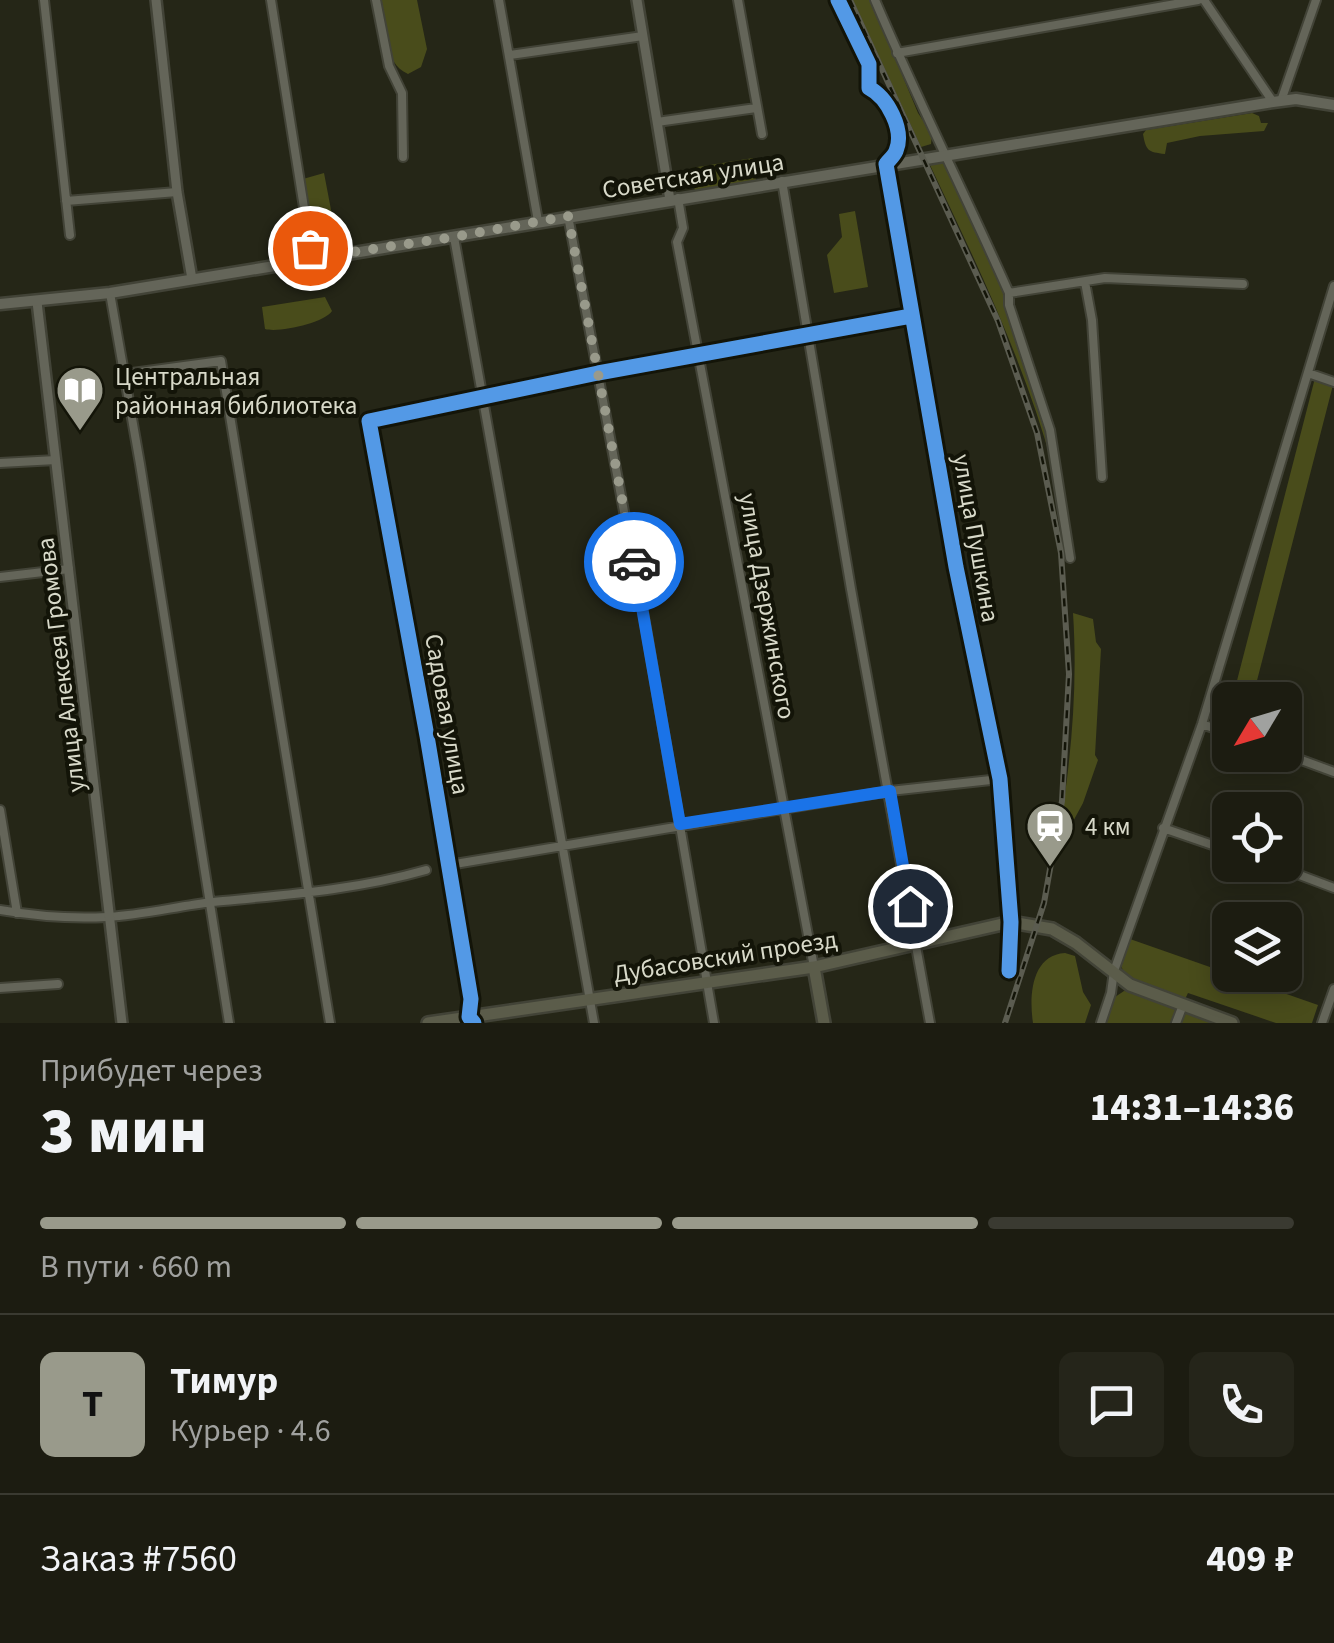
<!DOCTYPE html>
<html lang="ru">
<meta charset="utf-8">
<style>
body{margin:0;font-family:"Source Sans 3",sans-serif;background:#25251a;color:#f1f3f6;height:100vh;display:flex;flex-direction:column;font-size:38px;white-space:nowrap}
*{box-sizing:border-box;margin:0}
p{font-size:32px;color:#a0a19f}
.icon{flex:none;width:55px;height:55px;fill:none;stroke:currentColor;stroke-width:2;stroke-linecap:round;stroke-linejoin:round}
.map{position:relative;height:1023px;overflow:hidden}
.details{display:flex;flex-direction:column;background:#1c1c11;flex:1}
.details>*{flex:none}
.needle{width:65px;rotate:232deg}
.fabs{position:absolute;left:1212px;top:682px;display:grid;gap:20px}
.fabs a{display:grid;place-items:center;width:90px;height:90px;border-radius:15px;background:#1c1c11;box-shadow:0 5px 25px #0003,0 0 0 2px #3a3a31;font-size:50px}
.pin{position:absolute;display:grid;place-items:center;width:85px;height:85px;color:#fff;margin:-42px;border:5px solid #fff;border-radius:50%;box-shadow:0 2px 10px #0007}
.courier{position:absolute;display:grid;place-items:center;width:100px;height:100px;margin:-50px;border:8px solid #1a73e8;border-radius:50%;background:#fff;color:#222;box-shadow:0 2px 12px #0007}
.overview em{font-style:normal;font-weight:800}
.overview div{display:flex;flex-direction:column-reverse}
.overview{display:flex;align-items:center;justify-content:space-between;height:170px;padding:0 40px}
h1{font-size:65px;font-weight:800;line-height:75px}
.bar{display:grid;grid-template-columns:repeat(4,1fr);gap:15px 10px;align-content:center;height:120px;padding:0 40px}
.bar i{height:12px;border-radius:8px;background:#3a3a31}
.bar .on{background:#999a8b}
.bar p{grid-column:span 4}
.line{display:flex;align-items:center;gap:25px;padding:0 40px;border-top:2px solid #3a3a31}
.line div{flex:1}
.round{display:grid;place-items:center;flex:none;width:105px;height:105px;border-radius:15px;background:#25251a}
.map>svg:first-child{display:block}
</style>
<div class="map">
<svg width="1334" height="1023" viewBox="0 0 1334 1023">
<rect width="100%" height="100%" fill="#252617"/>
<!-- green -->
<path fill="#494c1b" d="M380 0H417L427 49 421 67 408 74C383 63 384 24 380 0Z
M853 0H871L918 113 932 134 931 144 921 147Z
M1252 113 1259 116 1261 123H1268L1264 131 1200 136 1167 143 1165 154C1148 152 1146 151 1143 134L1146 130Z
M753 158 756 180 695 191 691 168Z
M947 160C989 255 1037 364 1053 467 1024 361 976 262 929 163Z
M324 173 337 241 315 245 303 179Z
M855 211 868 287 834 293 827 255 842 237 839 214Z
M325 297 332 311C324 323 279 333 265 329L262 307Z
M1315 378 1333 385 1252 700H1232Z
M1073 613 1093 619 1096 642 1101 649 1095 755 1098 760 1083 803 1063 840 1059 835C1071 760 1078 688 1073 613Z
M1130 939 1318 1005 1312 1023H1276L1188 993 1185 999 1127 979 1121 966Z
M1065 953 1075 956 1083 992 1091 1005 1085 1023H1033C1029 997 1031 955 1065 953Z
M1124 991 1133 992 1220 1023H1104L1115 997Z"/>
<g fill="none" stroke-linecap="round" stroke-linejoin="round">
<!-- minor casing -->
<g stroke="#424337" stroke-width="12">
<path id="minor" d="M44 0 70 235
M271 0 312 258
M376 0 389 66 402 93 403 157
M499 0 538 221
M738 0 762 134
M838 0 869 64V88C887 97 905 130 896 151 894 156 889 160 886 164L956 567 1000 779 1011 922 1009 971
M875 0C917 99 965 194 1009 293V305L1050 430 1070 558
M1204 0 1273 102
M897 53 1198 0
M510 55 643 36
M1281 101 1316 0
M657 122 756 108
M782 181 851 589 930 1023
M678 198 683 228 677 242 814 967
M66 201 177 192
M568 216 644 617 714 1023
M454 237 594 1023
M1085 282 1092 320 1102 477
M110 293 140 464 229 1023
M1009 293 1105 278 1243 284
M1308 373 1334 382
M125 374 221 361 330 1023
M0 463 56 460
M0 577 69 569
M1202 724 1230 734
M1285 754 1334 772
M0 810 17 913
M1163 828 1230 851
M449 865 890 791 1000 779
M1273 865 1334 888
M0 910C35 916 71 919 107 917 143 915 178 906 213 902 285 895 356 890 426 870
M0 988 58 984
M474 1023 469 1017 471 999 427 736 369 421 598 373 911 316
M1101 1023 1111 993 1114 971 1202 724 1334 286
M1176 1023 1183 1005
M1322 1023 1334 989"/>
</g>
<!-- tertiary casing -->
<g stroke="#424337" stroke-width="14">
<path id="tertiary" d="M156 0 177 192 192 279
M637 0 670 200
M37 302 122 1023"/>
</g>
<!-- secondary casing -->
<g stroke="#424337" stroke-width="15">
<path id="secondary" d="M0 304 110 293 1273 102 1296 99 1334 105"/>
</g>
<!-- primary casing -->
<g stroke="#424337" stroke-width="16">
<path id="primary" d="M814 967 824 1023
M428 1023 814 967 1011 922 1052 929 1076 943 1130 985 1232 1023"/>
</g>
<!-- minor -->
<use href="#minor" stroke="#646559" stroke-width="8"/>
<!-- tertiary -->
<use href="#tertiary" stroke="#646559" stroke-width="9"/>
<!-- secondary -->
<use href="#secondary" stroke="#646559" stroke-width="10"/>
<!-- primary -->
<use href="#primary" stroke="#5b5c4a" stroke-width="11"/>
<!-- rail casing -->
<g stroke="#5b5c50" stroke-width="6">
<path id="rail" d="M850 0 998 321 1037 433 1061 553 1069 674 1062 801 1044 903 1005 1023"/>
</g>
<!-- rail -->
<use href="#rail" stroke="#131408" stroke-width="2.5" stroke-dasharray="8" stroke-linecap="butt"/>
<!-- cycleway casing -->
<g stroke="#131408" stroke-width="21">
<path id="cycleway" d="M838 0 869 64V88C887 97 905 130 896 151 894 156 889 160 886 164L956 567 1000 779 1011 922 1009 971
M474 1023 469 1017 471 999 427 736 369 421 598 373 911 316"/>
</g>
<!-- cycleway -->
<use href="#cycleway" stroke="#5399e6" stroke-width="15"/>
</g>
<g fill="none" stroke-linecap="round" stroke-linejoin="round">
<!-- done -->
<path stroke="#999a8b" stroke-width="10" stroke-dasharray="0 18" d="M310 248 312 258 454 237 568 216 634 562"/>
<!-- route -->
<path stroke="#1a73e8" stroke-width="12" d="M634 562 680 824 890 791 910 906"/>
</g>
<!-- icons -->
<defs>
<g id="library-pin" transform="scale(2.5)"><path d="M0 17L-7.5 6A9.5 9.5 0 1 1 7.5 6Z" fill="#999a8b" stroke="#131408"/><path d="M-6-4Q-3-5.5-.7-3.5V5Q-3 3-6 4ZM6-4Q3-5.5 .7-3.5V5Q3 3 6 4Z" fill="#fff"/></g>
<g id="station-pin" transform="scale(2.5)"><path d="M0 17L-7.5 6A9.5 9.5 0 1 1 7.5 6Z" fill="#999a8b" stroke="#131408"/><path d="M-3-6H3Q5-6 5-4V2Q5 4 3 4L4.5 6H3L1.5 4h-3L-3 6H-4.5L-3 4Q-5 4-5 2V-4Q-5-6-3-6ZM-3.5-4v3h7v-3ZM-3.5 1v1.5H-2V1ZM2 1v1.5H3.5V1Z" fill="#fff"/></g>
</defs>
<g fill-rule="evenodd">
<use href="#library-pin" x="80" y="390"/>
<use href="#station-pin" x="1050" y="826"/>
</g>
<g text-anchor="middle" stroke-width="8" stroke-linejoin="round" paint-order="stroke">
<!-- street labels -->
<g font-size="25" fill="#d8d9c9" stroke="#131408">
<text transform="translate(693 175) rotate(-9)" y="9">Советская улица</text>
<text transform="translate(977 538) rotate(80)" y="9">улица Пушкина</text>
<text transform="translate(768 606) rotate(80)" y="9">улица Дзержинского</text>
<text transform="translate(60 665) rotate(-97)" y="9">улица Алексея Громова</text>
<text transform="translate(448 714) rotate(80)" y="9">Садовая улица</text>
<text transform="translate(725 956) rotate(-9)" y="9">Дубасовский проезд</text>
</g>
<!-- poi labels -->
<g font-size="25" fill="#d8d9c9" stroke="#131408" text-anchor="start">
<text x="115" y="385">Центральная<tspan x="115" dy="29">районная библиотека</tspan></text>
<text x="1085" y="835">4 км</text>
</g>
</g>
</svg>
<div class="fabs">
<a><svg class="needle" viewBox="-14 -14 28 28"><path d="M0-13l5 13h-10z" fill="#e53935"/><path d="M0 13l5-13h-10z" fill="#a0a19f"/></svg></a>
<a><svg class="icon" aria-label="locate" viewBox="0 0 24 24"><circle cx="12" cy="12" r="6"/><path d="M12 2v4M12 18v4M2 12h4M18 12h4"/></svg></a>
<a><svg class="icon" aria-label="layers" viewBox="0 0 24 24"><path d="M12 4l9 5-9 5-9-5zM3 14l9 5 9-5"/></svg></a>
</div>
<div class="pin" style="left:310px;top:248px;background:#ea580c"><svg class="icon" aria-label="bag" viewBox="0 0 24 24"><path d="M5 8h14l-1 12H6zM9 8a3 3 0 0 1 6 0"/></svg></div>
<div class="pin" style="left:910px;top:906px;background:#1f2937"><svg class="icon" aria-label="home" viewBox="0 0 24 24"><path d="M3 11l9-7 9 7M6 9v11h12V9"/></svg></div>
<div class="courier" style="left:634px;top:562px"><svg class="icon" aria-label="car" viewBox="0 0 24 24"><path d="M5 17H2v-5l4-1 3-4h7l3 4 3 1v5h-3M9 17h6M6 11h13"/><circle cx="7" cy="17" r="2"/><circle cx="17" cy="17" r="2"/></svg></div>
</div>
<section class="details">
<div class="overview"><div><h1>3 мин</h1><p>Прибудет через</p></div><em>14:31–14:36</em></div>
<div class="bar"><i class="on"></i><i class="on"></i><i class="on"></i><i></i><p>В пути · 660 m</p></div>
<div class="line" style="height:180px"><b class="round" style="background:#999a8b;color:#111">Т</b><div><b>Тимур</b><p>Курьер · 4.6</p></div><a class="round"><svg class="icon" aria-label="chat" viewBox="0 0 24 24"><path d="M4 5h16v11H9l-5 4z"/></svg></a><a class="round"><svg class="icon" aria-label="phone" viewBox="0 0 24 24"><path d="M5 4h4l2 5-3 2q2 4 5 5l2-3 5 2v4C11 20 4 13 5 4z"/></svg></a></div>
<div class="line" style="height:130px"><div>Заказ #7560</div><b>409 ₽</b></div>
</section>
